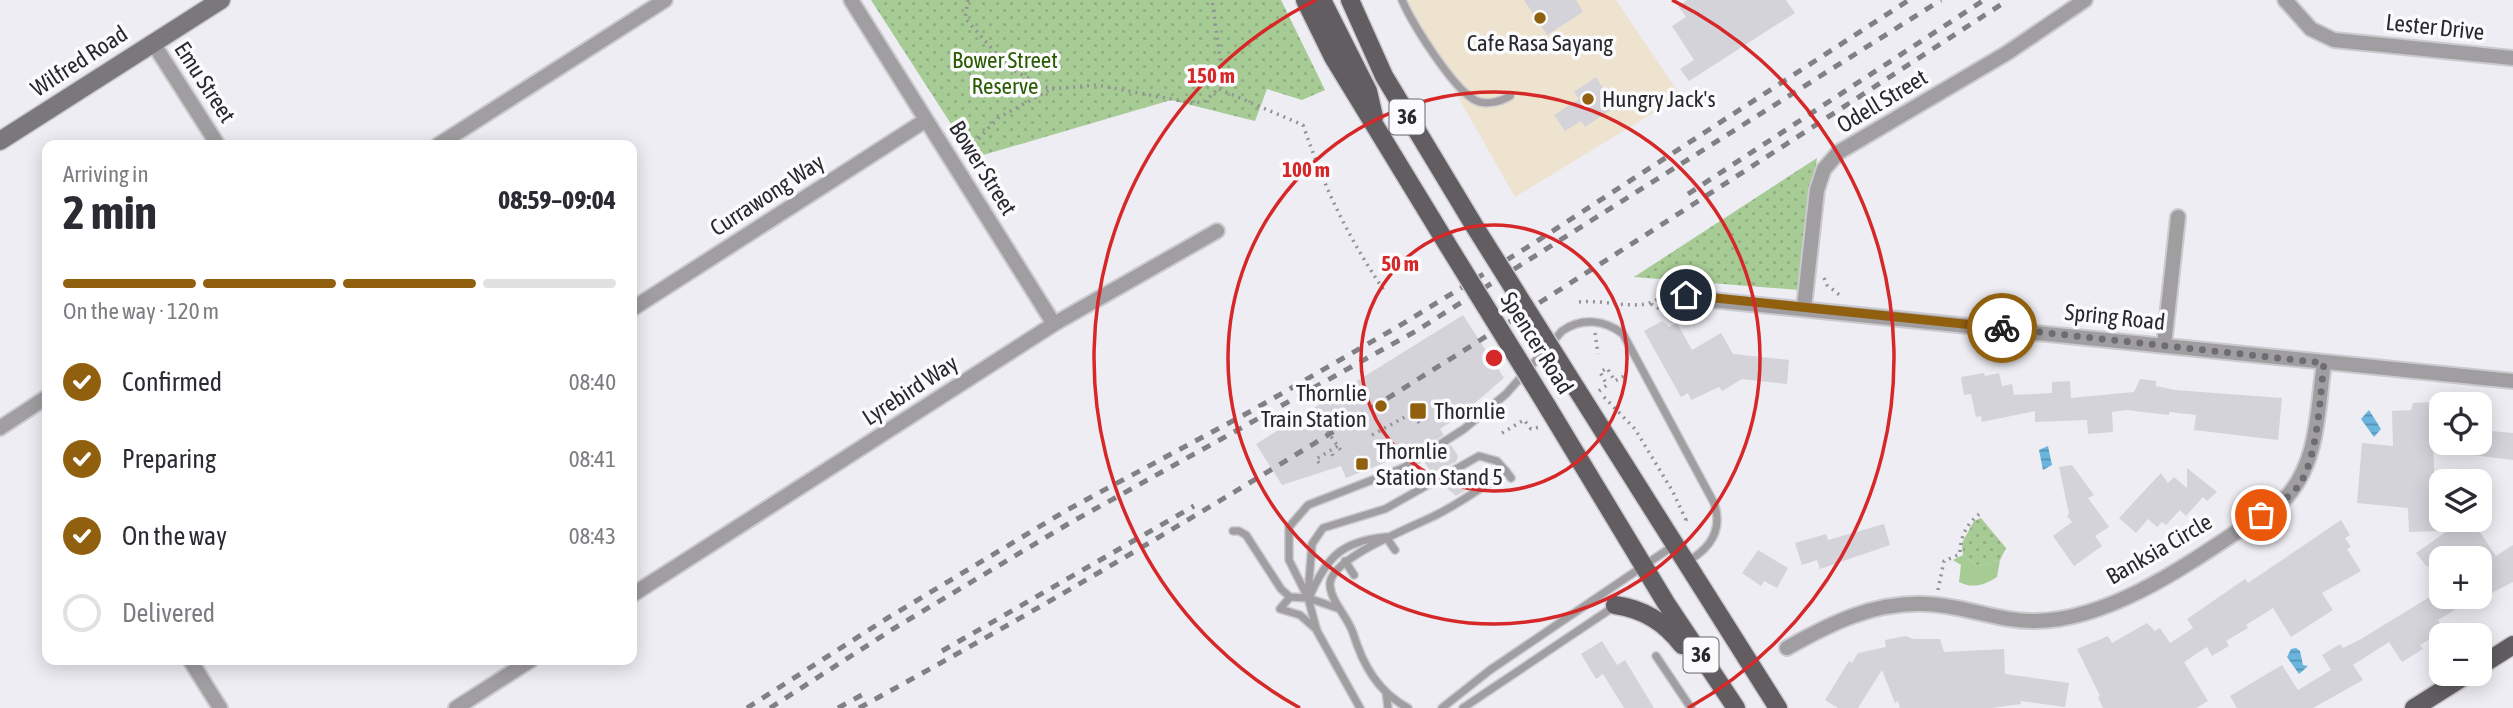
<!DOCTYPE html>
<meta charset="utf-8">
<style>
body{margin:0;font-family:"Asap Condensed",sans-serif;background:#f7f7f7;color:#2b2b33;height:100vh;display:flex;flex-direction:column;font-size:26px;white-space:nowrap}
*{box-sizing:border-box;margin:0}
p{font-size:23px;color:#7c7c81}
.icon{flex:none;width:38px;height:38px;fill:none;stroke:currentColor;stroke-width:2;stroke-linecap:round;stroke-linejoin:round}
.map{position:relative;flex:1;overflow:hidden}
.details{position:absolute;left:42px;top:140px;width:595px;height:525px;display:flex;flex-direction:column;background:#fff;border-radius:14px;box-shadow:0 4px 18px #0003}
.details>*{flex:none}
.buttons{position:absolute;left:2429px;top:392px;display:grid;gap:14px}
.buttons a{display:grid;place-items:center;width:63px;height:63px;border-radius:14px;background:#fff;box-shadow:0 4px 18px #0003;font-size:35px}
.pin{position:absolute;display:grid;place-items:center;width:60px;height:60px;color:#fff;margin:-30px;border:4px solid #fff;border-radius:50%;box-shadow:0 2px 7px #0007}
.courier{position:absolute;display:grid;place-items:center;width:70px;height:70px;margin:-35px;border:5px solid #91600f;border-radius:50%;background:#fff;color:#222;box-shadow:0 2px 9px #0007}
.summary em{font-style:normal;font-weight:700}
.summary div{display:flex;flex-direction:column-reverse}
.summary{display:flex;align-items:center;justify-content:space-between;height:119px;padding:0 21px}
h1{font-size:46px;font-weight:700;line-height:52px}
.bar{display:grid;grid-template-columns:repeat(4,1fr);gap:10px 7px;align-content:center;height:84px;padding:0 21px}
.bar i{height:9px;border-radius:5px;background:#e1e1e2}
.bar .active{background:#91600f}
.bar p{grid-column:span 4}
ol{padding:0 21px;list-style:none}
li{display:flex;align-items:center;gap:21px;height:77px}
li p{margin-inline-start:auto}
li .icon{padding:7px;border-radius:50%;background:#91600f;color:#fff;stroke-width:4}
li:last-child{color:#7c7c81}
li i{width:38px;height:38px;border:4px solid #e1e1e2;border-radius:50%}
.map>svg:first-child{display:block}
</style>
<div class="map">
<svg width="2513" height="708" viewBox="0 0 2513 708">
<defs>
<pattern id="park-dots" width="8" height="8" patternUnits="userSpaceOnUse" patternTransform="scale(1.75)"><rect width="8" height="8" fill="#a7cb95"/><path d="M2 2h.1M6 6h.1" fill="none" stroke="#90ae81" stroke-width="1.8" stroke-linecap="round"/></pattern>
<pattern id="water-rules" width="6" height="5" patternUnits="userSpaceOnUse" patternTransform="scale(1.75)"><rect width="6" height="5" fill="#69b5dd"/><path d="M0 2.5h6" fill="none" stroke="#5693b3"/></pattern>
</defs>
<rect width="100%" height="100%" fill="#ededf3"/>
<!-- commercial -->
<path fill="#ede3ce" d="M1403 0H1616L1681 96 1515 197Z"/>
<!-- green -->
<path fill="#a7cb95" d="M1963 555 1978 566 2000 560 1997 577C1985 585 1972 589 1959 582L1961 565 1953 560Z"/>
<!-- park -->
<path fill="url(#park-dots)" d="M871 0H1281L1325 90 1302 100 1267 89 1255 121 1171 100 973 158Z
M1817 158 1799 290 1634 277Z
M1981 518 2006 548 2000 560 1978 566 1963 555 1962 543 1974 521Z"/>
<!-- water -->
<path fill="url(#water-rules)" d="M2369 410 2381 429 2374 437 2361 419Z
M2048 446 2052 465 2043 470 2039 450Z
M2296 648 2300 651 2303 665 2308 666 2299 674 2287 657 2291 649Z"/>
<!-- building -->
<path fill="#d3d3d9" d="M1524 0H1576L1583 12 1547 35Z
M1687 0H1786L1795 13 1689 81 1680 69 1694 60 1672 26 1686 17 1678 6Z
M1596 77 1615 107 1585 127 1581 121 1565 131 1554 115 1579 99 1574 92Z
M1463 315 1504 378 1460 416 1440 429 1444 435 1418 451 1415 446 1394 459 1346 478 1341 466 1282 485 1256 444Z
M1662 321 1669 327 1677 323 1692 350 1721 333 1733 354 1789 360 1787 384 1742 379 1722 391 1719 387 1691 400 1688 393 1681 397 1644 331Z
M1984 373 1985 376 1999 373 2002 386 2012 384 2014 395 2052 393V382L2070 381 2071 398 2134 392 2140 379 2156 381V386L2175 390 2282 398 2278 440 2194 430 2196 415 2169 412V415L2126 410 2112 412 2113 432 2088 434 2087 420 2035 422V411L1982 422 1981 416 1976 417 1971 394 1964 395 1961 377Z
M2431 402 2437 531 2409 532 2408 508 2357 503 2362 443 2393 446 2392 411 2411 410 2413 403Z
M2480 430 2513 433V460L2448 452V443H2480Z
M1451 445 1458 456 1456 462 1432 473 1424 462Z
M2072 465 2094 495 2088 498 2109 527 2095 536 2102 546 2074 566 2053 536 2072 522 2067 516 2069 514 2059 467Z
M2187 468 2217 492 2207 501 2203 497 2186 516 2180 510 2166 525 2162 522 2157 527 2148 519 2136 533 2119 518 2161 473 2168 483 2174 477 2187 488Z
M1463 472 1469 488 1456 496 1442 484Z
M2341 520 2350 535 2345 538 2351 547 2347 549 2361 571 2322 593 2333 610 2291 637 2273 608 2246 625 2248 628 2226 641 2229 646 2212 656 2207 647 2184 662 2208 701 2196 708H2103L2098 697 2100 696 2077 649 2108 636 2112 643 2147 623 2155 631 2160 628 2170 643 2193 628 2187 619 2245 579 2248 583Z
M2463 520H2472L2496 556 2513 545V582L2480 599V558H2440L2427 567 2416 553Z
M1884 524 1890 545 1820 569 1817 560 1802 565 1795 543 1826 534 1828 540Z
M1758 550 1788 568 1777 588 1764 581 1761 586 1742 573Z
M2441 590V597H2476L2438 620 2444 630 2420 645 2423 649 2402 662 2389 642 2353 665 2363 680 2313 708H2237L2230 696 2282 665 2298 690 2331 670 2322 655 2340 644 2343 648 2361 639Z
M1906 636 1913 639H1940L1944 652 2004 649 2005 674 2069 683 2065 707 2020 701 2021 704 1991 708H1900L1898 701 1895 703 1882 670 1858 708H1838L1825 700 1849 661 1852 663 1858 653 1886 647 1885 640Z
M1602 641 1617 665 1625 660 1654 708H1624L1603 674 1596 679 1581 654Z"/>
<g fill="none" stroke-linecap="round" stroke-linejoin="round">
<!-- service casing -->
<g stroke="#cacacf" stroke-width="10">
<path id="service" d="M1402 0C1413 25 1451 85 1473 99 1484 106 1500 102 1510 96
M1233 531H1239L1246 535 1281 589 1290 597 1308 598 1340 609
M1386 537 1395 550
M1345 561 1354 575
M1308 594 1312 544 1323 528 1385 509 1479 456 1497 461 1506 471
M1290 597 1280 609 1300 615 1317 630
M1309 598C1326 558 1341 541 1386 537
M1656 656 1691 708
M1386 692 1388 708
M1360 708 1317 631 1308 598 1289 560V527L1308 505 1403 468 1464 429 1506 394 1562 331C1582 317 1605 320 1623 334L1714 503C1723 529 1711 548 1688 561
M1408 708C1378 692 1363 665 1353 633 1348 617 1331 602 1330 585 1328 558 1416 526 1438 514 1462 502 1484 486 1506 471L1511 478
M1442 708 1490 670 1673 546
M1463 708 1615 606"/>
</g>
<!-- minor casing -->
<g stroke="#cacacf" stroke-width="18">
<path id="minor" d="M851 0 1054 324
M2285 0 2311 29 2334 40 2513 58
M153 43 218 145
M438 145 665 0
M1671 291 1701 299 2513 381
M1804 307 1817 190 1824 169 1839 152 2007 53 2085 0
M632 309 926 120
M2164 345 2178 217
M0 428 47 397
M632 595 1054 324 1217 231
M1787 648C1831 623 1873 602 1926 604 1963 605 1999 622 2036 621 2122 620 2213 545 2282 502 2319 465 2317 412 2324 363
M190 660 220 708
M456 708 531 660"/>
</g>
<!-- secondary casing -->
<g stroke="#cacacf" stroke-width="21">
<path id="secondary" d="M0 141 221 0"/>
</g>
<!-- primary casing -->
<g stroke="#cacacf" stroke-width="21">
<path id="primary" d="M1305 0 1333 57 1447 244
M1322 0 1368 91 1374 117
M1350 0 1384 76 1475 227
M1576 388 1778 708
M1547 406 1666 603 1736 708
M1615 605C1644 609 1665 622 1682 645
M2480 666 2513 645
M2414 708 2468 674"/>
</g>
<!-- path -->
<path stroke="#939297" stroke-width="3.5" stroke-dasharray="2 5" stroke-linecap="butt" d="M968 0 965 18 1008 67 1039 84 1051 89 1097 85 1192 103 1204 102 1220 87 1223 80 1212 0
M1219 89 1303 125C1326 191 1346 234 1385 292
M964 154 998 118 1051 89
M1824 278 1827 285 1842 297
M1579 302C1606 299 1638 312 1658 299
M1651 304 1663 311 1678 310
M1595 333 1598 354
M1599 391 1607 385 1600 372 1607 368 1615 381 1626 375
M1604 397 1635 429 1673 492 1686 520 1682 522
M1307 417 1308 418
M1294 425 1297 429 1317 416
M1502 433 1524 420 1531 429 1540 427
M1372 435 1412 413 1420 424
M1332 454 1333 456
M1319 463 1316 459 1338 446
M1938 590 1944 561 1960 554C1960 535 1968 522 1983 511"/>
<!-- service -->
<use href="#service" stroke="#a09ea0" stroke-width="7"/>
<!-- minor -->
<use href="#minor" stroke="#a09ea0" stroke-width="14"/>
<!-- secondary -->
<use href="#secondary" stroke="#7b787b" stroke-width="18"/>
<!-- primary -->
<use href="#primary" stroke="#615d60" stroke-width="18"/>
<!-- rail -->
<path stroke="#818185" stroke-width="5" stroke-dasharray="9 9" stroke-linecap="butt" d="M1688 194 1984 0
M942 651 1194 506
M747 708 886 619 1067 510 1253 410 1399 326 1531 245 1909 0
M770 708 893 629 1068 524 1416 331 1941 0
M838 708 869 691
M859 708C1254 493 1631 245 2008 0"/>
<!-- primary-bridge casing -->
<g stroke="#cacacf" stroke-width="21" stroke-linecap="butt">
<path id="primary-bridge" d="M1475 227 1576 388
M1447 244 1547 406"/>
</g>
<!-- path-bridge -->
<path stroke="#939297" stroke-width="3.5" stroke-dasharray="2 5" stroke-linecap="butt" d="M1315 414 1342 452"/>
<!-- primary-bridge -->
<use href="#primary-bridge" stroke="#615d60" stroke-width="18"/>
</g>
<g fill="none" stroke-linecap="round" stroke-linejoin="round">
<!-- done -->
<path stroke="#6e6d71" stroke-width="7" stroke-dasharray="0 12.6" d="M2002 328 2324 363C2320 396 2318 457 2299 485 2290 498 2274 506 2261 515"/>
<!-- route -->
<path stroke="#91600f" stroke-width="9" d="M1686 295 2002 328"/>
</g>
<!-- distance rings -->
<g fill="none" stroke="#d62828" stroke-width="3.5">
<circle cx="1494" cy="358" r="133"/>
<circle cx="1494" cy="358" r="266"/>
<path d="M1300 708A400 400 0 0 1 1316 0M1672 0A400 400 0 0 1 1688 708"/>
</g>
<!-- markers -->
<g fill="#91600f" stroke="#fbfbfe" stroke-width="2.5">
<circle cx="1540" cy="18" r="7"/>
<circle cx="1588" cy="99" r="7"/>
<circle cx="1381" cy="406" r="7"/>
<rect x="1409" y="402" width="18" height="18" rx="3.5"/>
<rect x="1355" y="457" width="14" height="14" rx="3.5"/>
</g>
<g text-anchor="middle" stroke-width="7" stroke-linejoin="round" paint-order="stroke">
<!-- shield labels -->
<g fill="#fbfbfe" stroke="#68676a" stroke-width="2">
<rect x="1389.5" y="99.5" width="35" height="35" rx="5"/>
<rect x="1683.5" y="637.5" width="35" height="35" rx="5"/>
</g>
<g font-size="21" font-weight="bold" fill="#29282b">
<text x="1407" y="124">36</text>
<text x="1701" y="662">36</text>
</g>
<!-- street labels -->
<g font-size="23" fill="#29282b" stroke="#fbfbfe">
<text transform="translate(2435 27) rotate(6)" y="8">Lester Drive</text>
<text transform="translate(79 61) rotate(-33)" y="8">Wilfred Road</text>
<text transform="translate(205 82) rotate(57)" y="8">Emu Street</text>
<text transform="translate(1882 101) rotate(-31)" y="8">Odell Street</text>
<text transform="translate(983 168) rotate(58)" y="8">Bower Street</text>
<text transform="translate(767 195) rotate(-33)" y="8">Currawong Way</text>
<text transform="translate(2115 317) rotate(6)" y="8">Spring Road</text>
<text transform="translate(1537 343) rotate(58)" y="8">Spencer Road</text>
<text transform="translate(910 390) rotate(-33)" y="8">Lyrebird Way</text>
<text transform="translate(2159 549) rotate(-30)" y="8">Banksia Circle</text>
</g>
<!-- poi labels -->
<g font-size="23" fill="#29282b" stroke="#fbfbfe" text-anchor="start">
<text x="1540" y="51" text-anchor="middle">Cafe Rasa Sayang</text>
<text x="1602" y="107">Hungry Jack's</text>
<text x="1367" y="401" text-anchor="end">Thornlie<tspan x="1367" dy="26">Train Station</tspan></text>
<text x="1434" y="419">Thornlie</text>
<text x="1376" y="459">Thornlie<tspan x="1376" dy="26">Station Stand 5</tspan></text>
</g>
<!-- park labels -->
<g font-size="23" fill="#2a5b00" stroke="#fbfbfe">
<text x="1005" y="68">Bower Street<tspan x="1005" dy="26">Reserve</tspan></text>
</g>
</g>
<circle cx="1494" cy="358" r="10" fill="#d62828" stroke="#fbfbfe" stroke-width="3.5"/>
<g font-size="21" text-anchor="middle" font-weight="bold" fill="#d62828" stroke="#fbfbfe" stroke-width="7" stroke-linejoin="round" paint-order="stroke">
<text x="1211" y="83">150 m</text>
<text x="1306" y="177">100 m</text>
<text x="1400" y="271">50 m</text>
</g>
</svg>
<div class="buttons">
<a><svg class="icon" aria-label="locate" viewBox="0 0 24 24"><circle cx="12" cy="12" r="6"/><path d="M12 2v4M12 18v4M2 12h4M18 12h4"/></svg></a>
<a><svg class="icon" aria-label="layers" viewBox="0 0 24 24"><path d="M12 4l9 5-9 5-9-5zM3 14l9 5 9-5"/></svg></a>
<a>+</a>
<a>−</a>
</div>
<div class="pin" style="left:2261px;top:515px;background:#ea580c"><svg class="icon" aria-label="bag" viewBox="0 0 24 24"><path d="M5 8h14l-1 12H6zM9 8a3 3 0 0 1 6 0"/></svg></div>
<div class="pin" style="left:1686px;top:295px;background:#1f2937"><svg class="icon" aria-label="home" viewBox="0 0 24 24"><path d="M3 11l9-7 9 7M6 9v11h12V9"/></svg></div>
<div class="courier" style="left:2002px;top:328px"><svg class="icon" aria-label="bike" viewBox="0 0 24 24"><circle cx="6" cy="16" r="4"/><circle cx="18" cy="16" r="4"/><path d="M6 16l4-8h5l3 8M10 8l3 8H6M13 5h3"/></svg></div>
<section class="details">
<div class="summary"><div><h1>2 min</h1><p>Arriving in</p></div><em>08:59–09:04</em></div>
<div class="bar"><i class="active"></i><i class="active"></i><i class="active"></i><i></i><p>On the way · 120 m</p></div>
<ol>
<li><svg class="icon" aria-label="check" viewBox="0 0 24 24"><path d="M5 12l5 5 9-10"/></svg>Confirmed<p>08:40</p></li>
<li><svg class="icon" aria-label="check" viewBox="0 0 24 24"><path d="M5 12l5 5 9-10"/></svg>Preparing<p>08:41</p></li>
<li><svg class="icon" aria-label="check" viewBox="0 0 24 24"><path d="M5 12l5 5 9-10"/></svg>On the way<p>08:43</p></li>
<li><i></i>Delivered</li>
</ol>
</section>
</div>
